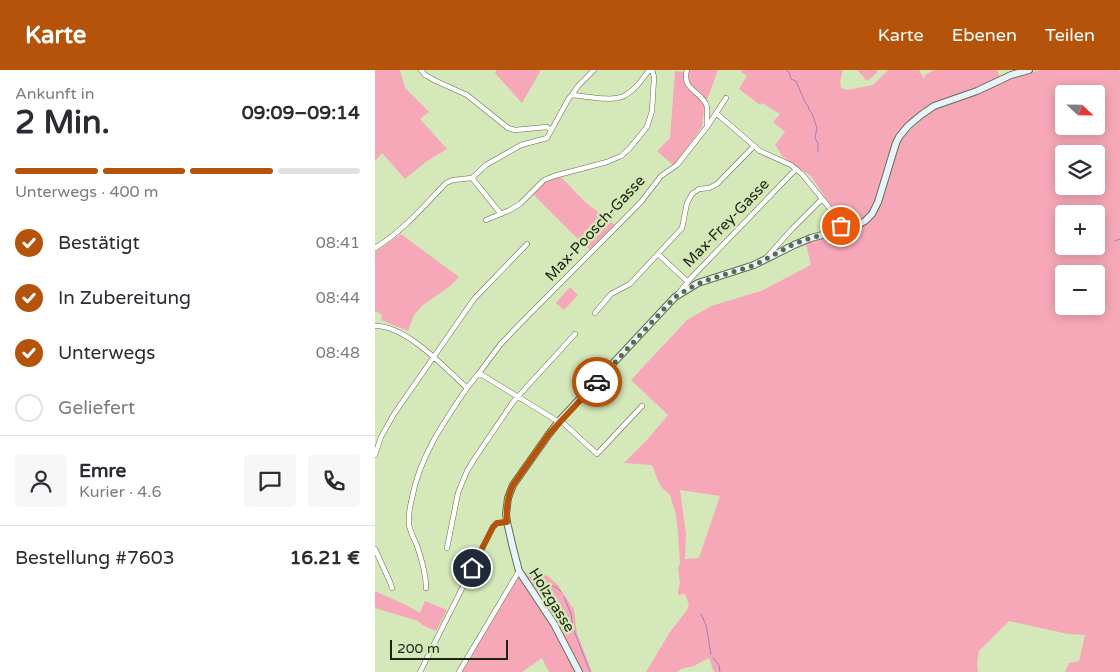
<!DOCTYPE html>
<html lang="de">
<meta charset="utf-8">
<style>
body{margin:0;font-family:"Varela Round",sans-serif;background:#f7f7f7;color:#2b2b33;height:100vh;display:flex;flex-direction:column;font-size:19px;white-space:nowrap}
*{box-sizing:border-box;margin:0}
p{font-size:16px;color:#7c7c81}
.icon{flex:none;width:28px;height:28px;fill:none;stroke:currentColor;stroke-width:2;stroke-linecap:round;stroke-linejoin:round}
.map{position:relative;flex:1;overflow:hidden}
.side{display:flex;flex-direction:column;background:#fff;width:375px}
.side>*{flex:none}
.needle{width:32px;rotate:112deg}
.tools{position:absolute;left:680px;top:15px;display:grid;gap:10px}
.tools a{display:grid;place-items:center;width:50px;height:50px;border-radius:5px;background:#fff;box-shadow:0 2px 12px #0003;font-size:25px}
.scale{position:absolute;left:15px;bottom:12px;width:118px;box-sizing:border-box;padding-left:5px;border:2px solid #1c2311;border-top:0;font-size:14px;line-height:18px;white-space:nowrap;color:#1c2311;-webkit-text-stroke:4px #d5e8b9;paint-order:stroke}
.pin{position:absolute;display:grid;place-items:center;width:42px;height:42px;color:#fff;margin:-21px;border:2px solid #fff;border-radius:50%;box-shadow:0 1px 5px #0007}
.courier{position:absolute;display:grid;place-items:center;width:50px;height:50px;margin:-25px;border:4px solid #b45309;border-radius:50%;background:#fff;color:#222;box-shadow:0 1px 6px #0007}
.headline em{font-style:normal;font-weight:700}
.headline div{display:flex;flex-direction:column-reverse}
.headline{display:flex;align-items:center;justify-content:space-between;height:85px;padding:0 15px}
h1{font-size:32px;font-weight:700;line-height:38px}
.bar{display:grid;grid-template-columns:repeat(4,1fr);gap:8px 5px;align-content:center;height:60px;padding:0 15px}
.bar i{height:6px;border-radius:4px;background:#e1e1e2}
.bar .current{background:#b45309}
.bar p{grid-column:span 4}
.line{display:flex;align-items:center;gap:12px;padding:0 15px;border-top:1px solid #e1e1e2}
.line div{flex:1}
.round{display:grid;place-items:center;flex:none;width:52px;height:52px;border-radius:5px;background:#f7f7f7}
ol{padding:0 15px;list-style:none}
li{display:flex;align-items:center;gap:15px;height:55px}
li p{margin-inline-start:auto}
li .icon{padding:5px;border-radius:50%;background:#b45309;color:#fff;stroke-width:4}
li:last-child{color:#7c7c81}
li i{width:28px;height:28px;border:2px solid #e1e1e2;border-radius:50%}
header{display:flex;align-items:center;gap:30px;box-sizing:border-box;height:70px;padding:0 25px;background:#b45309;color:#fff}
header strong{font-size:24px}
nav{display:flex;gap:28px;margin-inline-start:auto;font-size:18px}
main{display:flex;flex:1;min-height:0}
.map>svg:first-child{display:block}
</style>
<header>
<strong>Karte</strong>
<nav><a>Karte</a><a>Ebenen</a><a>Teilen</a></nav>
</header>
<main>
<section class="side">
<div class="headline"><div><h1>2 Min.</h1><p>Ankunft in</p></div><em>09:09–09:14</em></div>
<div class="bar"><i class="current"></i><i class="current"></i><i class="current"></i><i></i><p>Unterwegs · 400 m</p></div>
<ol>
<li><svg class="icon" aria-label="check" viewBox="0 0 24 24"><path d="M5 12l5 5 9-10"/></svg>Bestätigt<p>08:41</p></li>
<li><svg class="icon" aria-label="check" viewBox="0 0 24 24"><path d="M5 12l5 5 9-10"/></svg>In Zubereitung<p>08:44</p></li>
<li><svg class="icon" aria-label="check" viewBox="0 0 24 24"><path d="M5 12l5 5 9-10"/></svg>Unterwegs<p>08:48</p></li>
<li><i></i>Geliefert</li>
</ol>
<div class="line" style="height:90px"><a class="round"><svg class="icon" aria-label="person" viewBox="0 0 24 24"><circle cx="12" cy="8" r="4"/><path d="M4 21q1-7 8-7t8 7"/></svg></a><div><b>Emre</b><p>Kurier · 4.6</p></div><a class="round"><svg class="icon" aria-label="chat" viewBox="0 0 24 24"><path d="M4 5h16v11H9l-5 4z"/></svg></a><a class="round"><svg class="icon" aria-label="phone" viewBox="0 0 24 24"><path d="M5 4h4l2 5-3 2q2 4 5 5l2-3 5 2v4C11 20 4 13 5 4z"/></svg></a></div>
<div class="line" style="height:65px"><div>Bestellung #7603</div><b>16.21 €</b></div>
</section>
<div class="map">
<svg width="745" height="602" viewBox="0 0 745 602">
<rect width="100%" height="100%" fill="#d5e8b9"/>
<!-- green -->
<path fill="#f7a8b8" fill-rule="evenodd" d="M0 0H25L30 18 54 42 45 49 72 79 52 91 30 109 7 83 0 91Z
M122 0H166L147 33 120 3Z
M315 0H343L329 38 327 57 301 93 298 95 282 81 295 68 300 1 309 2Z
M367 0H468L465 12 466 18 472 20 498 15 513 0H544L549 9 550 5 559 0H622L625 7 614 13 550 40 548 38C541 47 522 63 518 72 509 91 505 136 491 148 486 153 477 155 470 157L436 106 408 87 400 75 410 62 398 52 405 44 387 33 385 35 364 19 372 6 366 2Z
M482 0H501L503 2 492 11Z
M668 0H745L744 1 745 4V602H690L694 593 704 591 710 565 693 564 634 551 604 581 602 594 603 602H339L334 588 319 596 306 599 302 602H271L295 562 312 540 314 535 310 524 303 525V520L305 513 303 498 305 493 303 464 301 445 295 425 287 418 284 413 277 395 249 393 271 371 293 345 256 310 312 250 336 236 386 221 436 195 431 174 494 153 503 139 509 123 523 76 531 64 557 41 646 4ZM689 24H721V41L725 40 721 42V56H689ZM689 84H721V116H689ZM689 144H721V176H689ZM689 204H721V236H689ZM305 420 345 426 324 488 310 489 311 464Z
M186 107 210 132 240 155 215 180 205 169H203L158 124 172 111Z
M26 164 84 207 74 217 48 235 39 245 33 261 6 250 7 245 0 241V182Z
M195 217 203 225 189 240 181 233Z
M163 498 183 515 199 540 202 563 217 602H174L167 588 147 602H86L142 507 150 503Z
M0 521 33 536 45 543 50 531 72 540 61 561 47 555 43 551 0 538Z"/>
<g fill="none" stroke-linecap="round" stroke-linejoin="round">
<!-- stream -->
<path stroke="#9e81be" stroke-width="1" d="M411 0 414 2 416 9 421 11 430 32 433 36 434 40 437 43 442 58 440 68 443 73V82
M740 171 745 169
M158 504 165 510 182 518 186 522
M189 527 196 544 198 558 215 602
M326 544 331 555 336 584
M338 588 344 595 345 602"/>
<!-- street casing -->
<g stroke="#607046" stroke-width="5.5">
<path id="street" d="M46 0 50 5 61 11 92 25 133 58 140 60 172 57 176 60
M312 0C306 21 328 21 332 37 333 43 331 51 332 57
M197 25C211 26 236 32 249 26 260 20 267 10 274 0
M341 43 385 81 416 95 427 104 457 141 467 160
M97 108 126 144
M111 150 135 140 145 134 169 110 179 106 232 92 246 86 254 79 272 57 277 41 279 7 277 0
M0 178C28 161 49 136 71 113L78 110 97 108 111 95 146 75 172 68 194 28 197 25 203 16 219 0
M283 184 313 212
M391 188 417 159 447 129
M303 224 317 207 421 99
M220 243 236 224 255 214 307 158 312 133 317 124 324 119 334 118 342 114 379 76
M0 256C31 255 70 298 92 318L104 303 184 352
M104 303 125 275 139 260 266 132 286 106 302 95 332 57 351 28
M185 350 222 384 267 336
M0 385 6 367 19 344 99 229 152 174
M72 478 83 423 92 401 100 388 138 332 200 264
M0 479 15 512 17 518
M51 518C51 502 46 487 41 473 38 467 35 460 34 455 33 446 35 436 37 428 45 386 69 352 92 318
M45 602 118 457 122 453 132 452
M84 602 144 501"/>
</g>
<!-- secondary casing -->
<g stroke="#607046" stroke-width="8">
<path id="secondary" d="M204 602 179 554 144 501 138 478 132 452 131 444 133 428 138 415 174 364 185 350 300 227 323 213 379 195 419 175 436 168 481 156 490 151 497 144 503 132 521 73 524 67 533 56 546 45 559 36 602 21 636 5 654 0"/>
</g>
<!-- street -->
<use href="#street" stroke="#fff" stroke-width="4.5"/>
<!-- secondary -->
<use href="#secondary" stroke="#e9f3fd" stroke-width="6"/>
</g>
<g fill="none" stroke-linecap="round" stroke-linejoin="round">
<!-- done -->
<path stroke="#5d684c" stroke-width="5" stroke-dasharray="0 9" d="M222 312 288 240 300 227 313 219 329 211 380 195 419 174 436 168 467 160 466 156"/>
<!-- route -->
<path stroke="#b45309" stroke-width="6" d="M97 498 118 457 122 453 132 452C131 439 132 427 138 415L174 364 222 312"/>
</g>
<g text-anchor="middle" stroke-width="5" stroke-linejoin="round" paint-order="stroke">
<!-- street labels -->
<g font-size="15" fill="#1c2311" stroke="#d5e8b9">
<text transform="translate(351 153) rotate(-46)" y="5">Max-Frey-Gasse</text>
<text transform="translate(220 158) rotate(-47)" y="5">Max-Poosch-Gasse</text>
<text transform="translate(177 530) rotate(58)" y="5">Holzgasse</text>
</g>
</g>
</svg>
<div class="tools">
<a><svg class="needle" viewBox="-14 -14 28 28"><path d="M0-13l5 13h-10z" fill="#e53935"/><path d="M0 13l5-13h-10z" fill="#7c7c81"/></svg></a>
<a><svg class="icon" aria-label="layers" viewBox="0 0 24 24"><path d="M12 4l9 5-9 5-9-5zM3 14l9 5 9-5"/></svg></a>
<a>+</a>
<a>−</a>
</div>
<div class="scale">200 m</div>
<div class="pin" style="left:466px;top:156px;background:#ea580c"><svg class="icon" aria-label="bag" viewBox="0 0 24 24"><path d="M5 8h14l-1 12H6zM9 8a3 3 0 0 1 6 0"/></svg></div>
<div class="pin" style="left:97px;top:498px;background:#1f2937"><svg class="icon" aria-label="home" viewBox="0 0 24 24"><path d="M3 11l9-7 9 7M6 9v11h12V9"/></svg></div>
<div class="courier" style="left:222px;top:312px"><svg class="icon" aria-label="car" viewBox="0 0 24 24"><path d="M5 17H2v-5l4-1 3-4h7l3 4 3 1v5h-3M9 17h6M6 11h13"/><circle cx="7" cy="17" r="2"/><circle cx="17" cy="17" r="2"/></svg></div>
</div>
</main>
